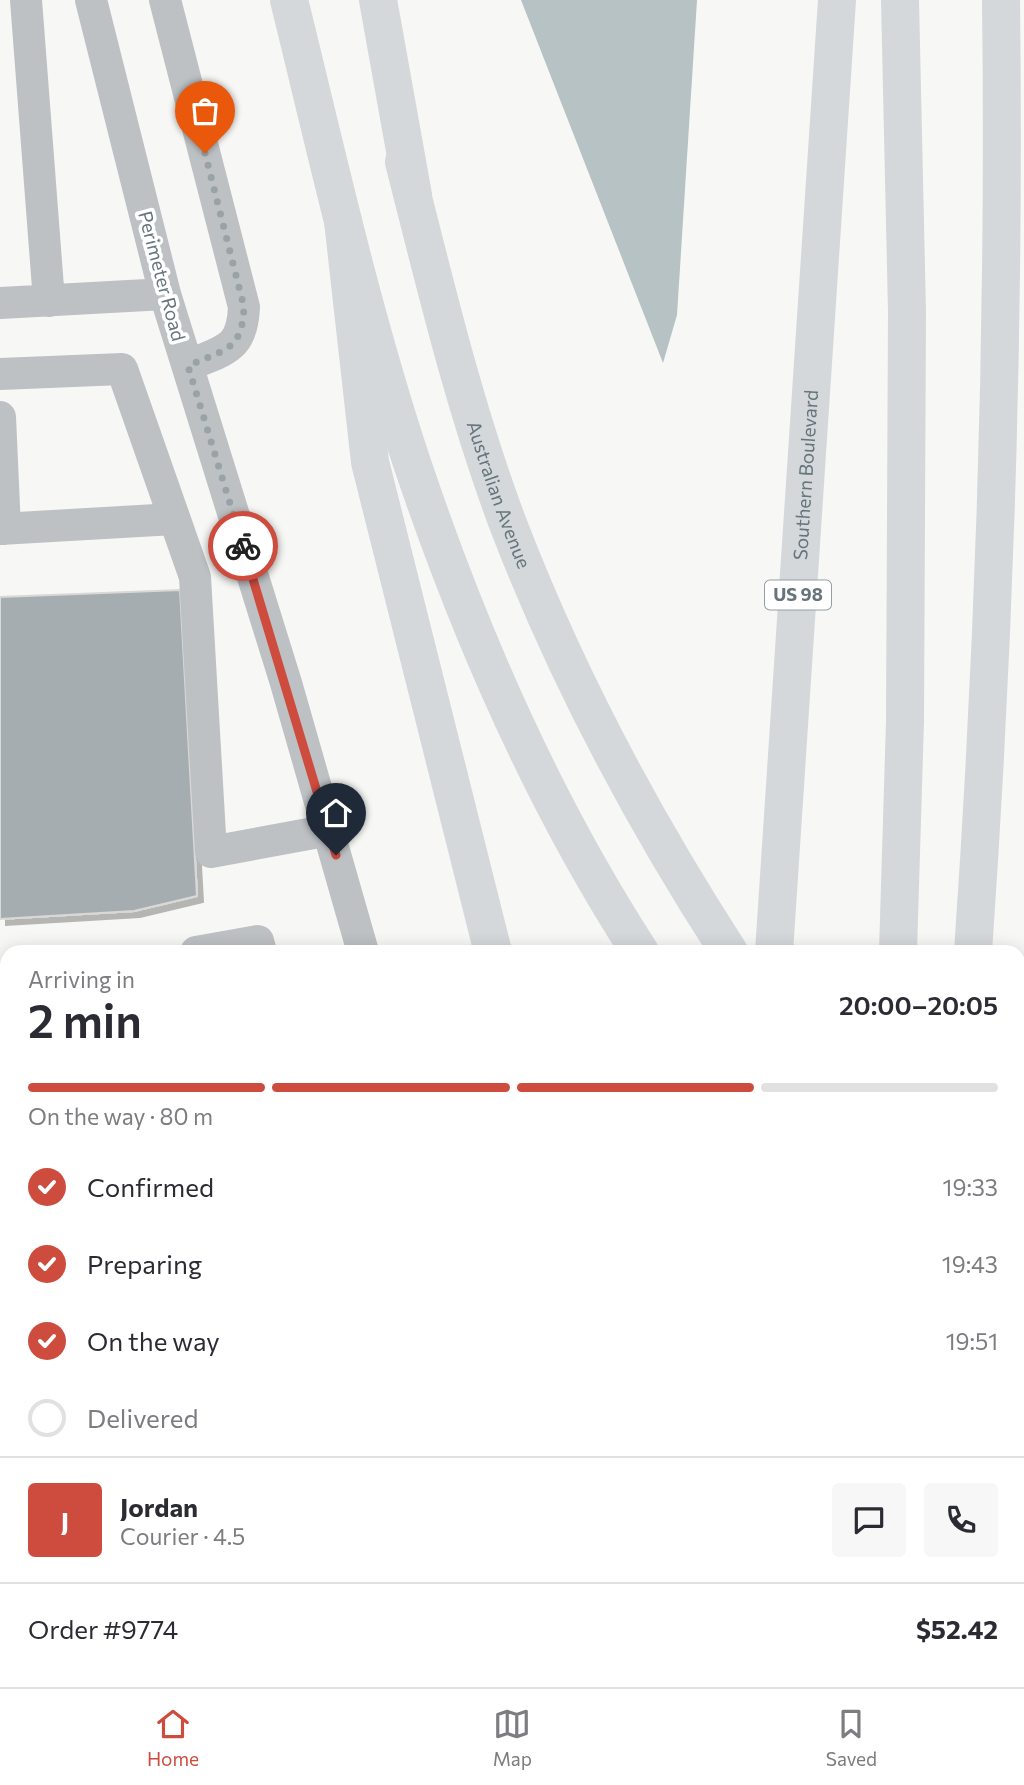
<!DOCTYPE html>
<meta charset="utf-8">
<style>
body{margin:0;font-family:Commissioner,sans-serif;background:#f7f7f7;color:#2b2b33;height:100vh;display:flex;flex-direction:column;font-size:26px;white-space:nowrap}
*{box-sizing:border-box;margin:0}
p{font-size:23px;color:#7c7c81}
.icon{flex:none;width:38px;height:38px;fill:none;stroke:currentColor;stroke-width:2;stroke-linecap:round;stroke-linejoin:round}
.map{position:relative;flex:1;overflow:hidden}
.sheet{position:absolute;left:0px;top:945px;width:1026px;height:742px;display:flex;flex-direction:column;background:#fff;border-radius:21px 21px 0 0;box-shadow:0 4px 18px #0003}
.sheet>*{flex:none}
.pin{position:absolute;display:grid;place-items:center;width:60px;height:60px;color:#fff;margin:-72px -30px;border-radius:50% 50% 50% 0;rotate:-45deg;box-shadow:0 0 7px #0007}
.pin .icon{rotate:45deg}
.courier{position:absolute;display:grid;place-items:center;width:70px;height:70px;margin:-35px;border:5px solid #ce4c3e;border-radius:50%;background:#fff;color:#222;box-shadow:0 2px 9px #0007}
.headline em{font-style:normal;font-weight:600}
.headline div{display:flex;flex-direction:column-reverse}
.headline{display:flex;align-items:center;justify-content:space-between;height:119px;padding:0 28px}
h1{font-size:46px;font-weight:600;line-height:52px}
.bar{display:grid;grid-template-columns:repeat(4,1fr);gap:10px 7px;align-content:center;height:84px;padding:0 28px}
.bar i{height:9px;border-radius:5px;background:#e1e1e2}
.bar .current{background:#ce4c3e}
.bar p{grid-column:span 4}
.line{display:flex;align-items:center;gap:18px;padding:0 28px;border-top:2px solid #e1e1e2}
.line div{flex:1}
.round{display:grid;place-items:center;flex:none;width:74px;height:74px;border-radius:7px;background:#f7f7f7}
ol{padding:0 28px;list-style:none}
li{display:flex;align-items:center;gap:21px;height:77px}
li p{margin-inline-start:auto}
li .icon{padding:7px;border-radius:50%;background:#ce4c3e;color:#fff;stroke-width:4}
li:last-child{color:#7c7c81}
li i{width:38px;height:38px;border:4px solid #e1e1e2;border-radius:50%}
.dock{display:flex;justify-content:space-around;align-items:center;height:98px;border-top:2px solid #e1e1e2;background:#fff;font-size:19px;color:#7c7c81}
.dock a{display:grid;justify-items:center;gap:4px}
.dock .current{color:#ce4c3e}
.map>svg:first-child{display:block}
</style>
<div class="map">
<svg width="1024" height="1687" viewBox="0 0 1024 1687">
<defs>
<filter id="shadow"><feDropShadow dx="6" dy="6" stdDeviation="0" flood-color="#0004"/></filter>
</defs>
<rect width="100%" height="100%" fill="#f7f7f5"/>
<!-- water -->
<path fill="#b6c2c4" d="M521 0H697L677 315 663 363Z"/>
<!-- building -->
<path fill="#a5adb1" stroke="#d9d8d7" stroke-width="2" filter="url(#shadow)" d="M180 590 197 896 134 911 0 919V597Z
M7 1141V1303L0 1306V1144Z
M98 1680H270L272 1687H100Z"/>
<g fill="none" stroke-linecap="round" stroke-linejoin="round">
<!-- minor -->
<path stroke="#bdc1c4" stroke-width="32" d="M26 0 49 301
M91 0 165 294 286 683 363 952
M165 0 244 307C242 351 224 349 188 366
M0 303 165 294
M0 374 122 369 195 577 211 852 330 830
M0 417 5 529
M0 529 174 519
M196 952 258 941 261 952
M0 993 7 991
M0 1068 7 1089
M316 1680 318 1687
M387 1680 389 1687
M481 1680 484 1687"/>
<!-- major -->
<g stroke="#d4d8da" stroke-width="38">
<path d="M289 0C327 154 361 309 411 460 468 630 542 801 640 952"/>
<path id="s1" d="M404 162C435 284 464 407 508 524 566 675 641 816 729 952"/>
<path d="M1018 1408 1024 1417"/>
<path d="M1018 1546 1024 1555"/>
</g>
<!-- highway -->
<g stroke="#d4d8da" stroke-width="38">
<path d="M378 0 413 195"/>
<path d="M343 221 370 462 493 952"/>
<path id="s2" d="M774 952 837 0"/>
<path d="M898 952 905 721 907 312 900 0"/>
<path d="M973 952C995 635 1005 318 1001 0"/>
<path d="M1018 1205 1024 1223"/>
<path d="M668 1680 670 1687"/>
<path d="M743 1680V1687"/>
<path d="M832 1680 833 1687"/>
<path d="M947 1680V1687"/>
</g>
</g>
<g fill="none" stroke-linecap="round" stroke-linejoin="round">
<!-- done -->
<path stroke="#99a2a6" stroke-width="7" stroke-dasharray="0 12.6" d="M205 153 244 307C242 352 224 349 188 366L243 546"/>
<!-- route -->
<path stroke="#ce4c3e" stroke-width="9" d="M243 546 336 855"/>
</g>
<g text-anchor="middle" stroke-width="7" stroke-linejoin="round" paint-order="stroke">
<!-- shield labels -->
<rect fill="#fff" stroke="#949ea3" stroke-width="2" x="765" y="580.5" width="66" height="29" rx="5"/>
<g font-size="18" font-weight="bold" fill="#66757c">
<text x="798" y="601">US 98</text>
</g>
<!-- street labels -->
<g font-size="19" fill="#66757c" stroke="#fff">
<text transform="translate(162 276) rotate(75)" y="7">Perimeter Road</text>
<text dy="7" stroke="none"><textPath href="#s2" startOffset="478">Southern Boulevard</textPath></text>
<text dy="7" stroke="none"><textPath href="#s1" startOffset="346">Australian Avenue</textPath></text>
</g>
</g>
</svg>
<div class="pin" style="left:205px;top:153px;background:#ea580c"><svg class="icon" aria-label="bag" viewBox="0 0 24 24"><path d="M5 8h14l-1 12H6zM9 8a3 3 0 0 1 6 0"/></svg></div>
<div class="pin" style="left:336px;top:855px;background:#1f2937"><svg class="icon" aria-label="home" viewBox="0 0 24 24"><path d="M3 11l9-7 9 7M6 9v11h12V9"/></svg></div>
<div class="courier" style="left:243px;top:546px"><svg class="icon" aria-label="bike" viewBox="0 0 24 24"><circle cx="6" cy="16" r="4"/><circle cx="18" cy="16" r="4"/><path d="M6 16l4-8h5l3 8M10 8l3 8H6M13 5h3"/></svg></div>
<section class="sheet">
<div class="headline"><div><h1>2 min</h1><p>Arriving in</p></div><em>20:00–20:05</em></div>
<div class="bar"><i class="current"></i><i class="current"></i><i class="current"></i><i></i><p>On the way · 80 m</p></div>
<ol>
<li><svg class="icon" aria-label="check" viewBox="0 0 24 24"><path d="M5 12l5 5 9-10"/></svg>Confirmed<p>19:33</p></li>
<li><svg class="icon" aria-label="check" viewBox="0 0 24 24"><path d="M5 12l5 5 9-10"/></svg>Preparing<p>19:43</p></li>
<li><svg class="icon" aria-label="check" viewBox="0 0 24 24"><path d="M5 12l5 5 9-10"/></svg>On the way<p>19:51</p></li>
<li><i></i>Delivered</li>
</ol>
<div class="line" style="height:126px"><b class="round" style="background:#ce4c3e;color:#fff">J</b><div><b>Jordan</b><p>Courier · 4.5</p></div><a class="round"><svg class="icon" aria-label="chat" viewBox="0 0 24 24"><path d="M4 5h16v11H9l-5 4z"/></svg></a><a class="round"><svg class="icon" aria-label="phone" viewBox="0 0 24 24"><path d="M5 4h4l2 5-3 2q2 4 5 5l2-3 5 2v4C11 20 4 13 5 4z"/></svg></a></div>
<div class="line" style="height:91px"><div>Order #9774</div><b>$52.42</b></div>
</section>
</div>
<nav class="dock">
<a class="current"><svg class="icon" aria-label="home" viewBox="0 0 24 24"><path d="M3 11l9-7 9 7M6 9v11h12V9"/></svg>Home</a>
<a><svg class="icon" aria-label="map" viewBox="0 0 24 24"><path d="M3 6l6-2 6 2 6-2v14l-6 2-6-2-6 2zM9 4v14M15 6v14"/></svg>Map</a>
<a><svg class="icon" aria-label="saved" viewBox="0 0 24 24"><path d="M7 4h10v16l-5-4-5 4z"/></svg>Saved</a>
</nav>
